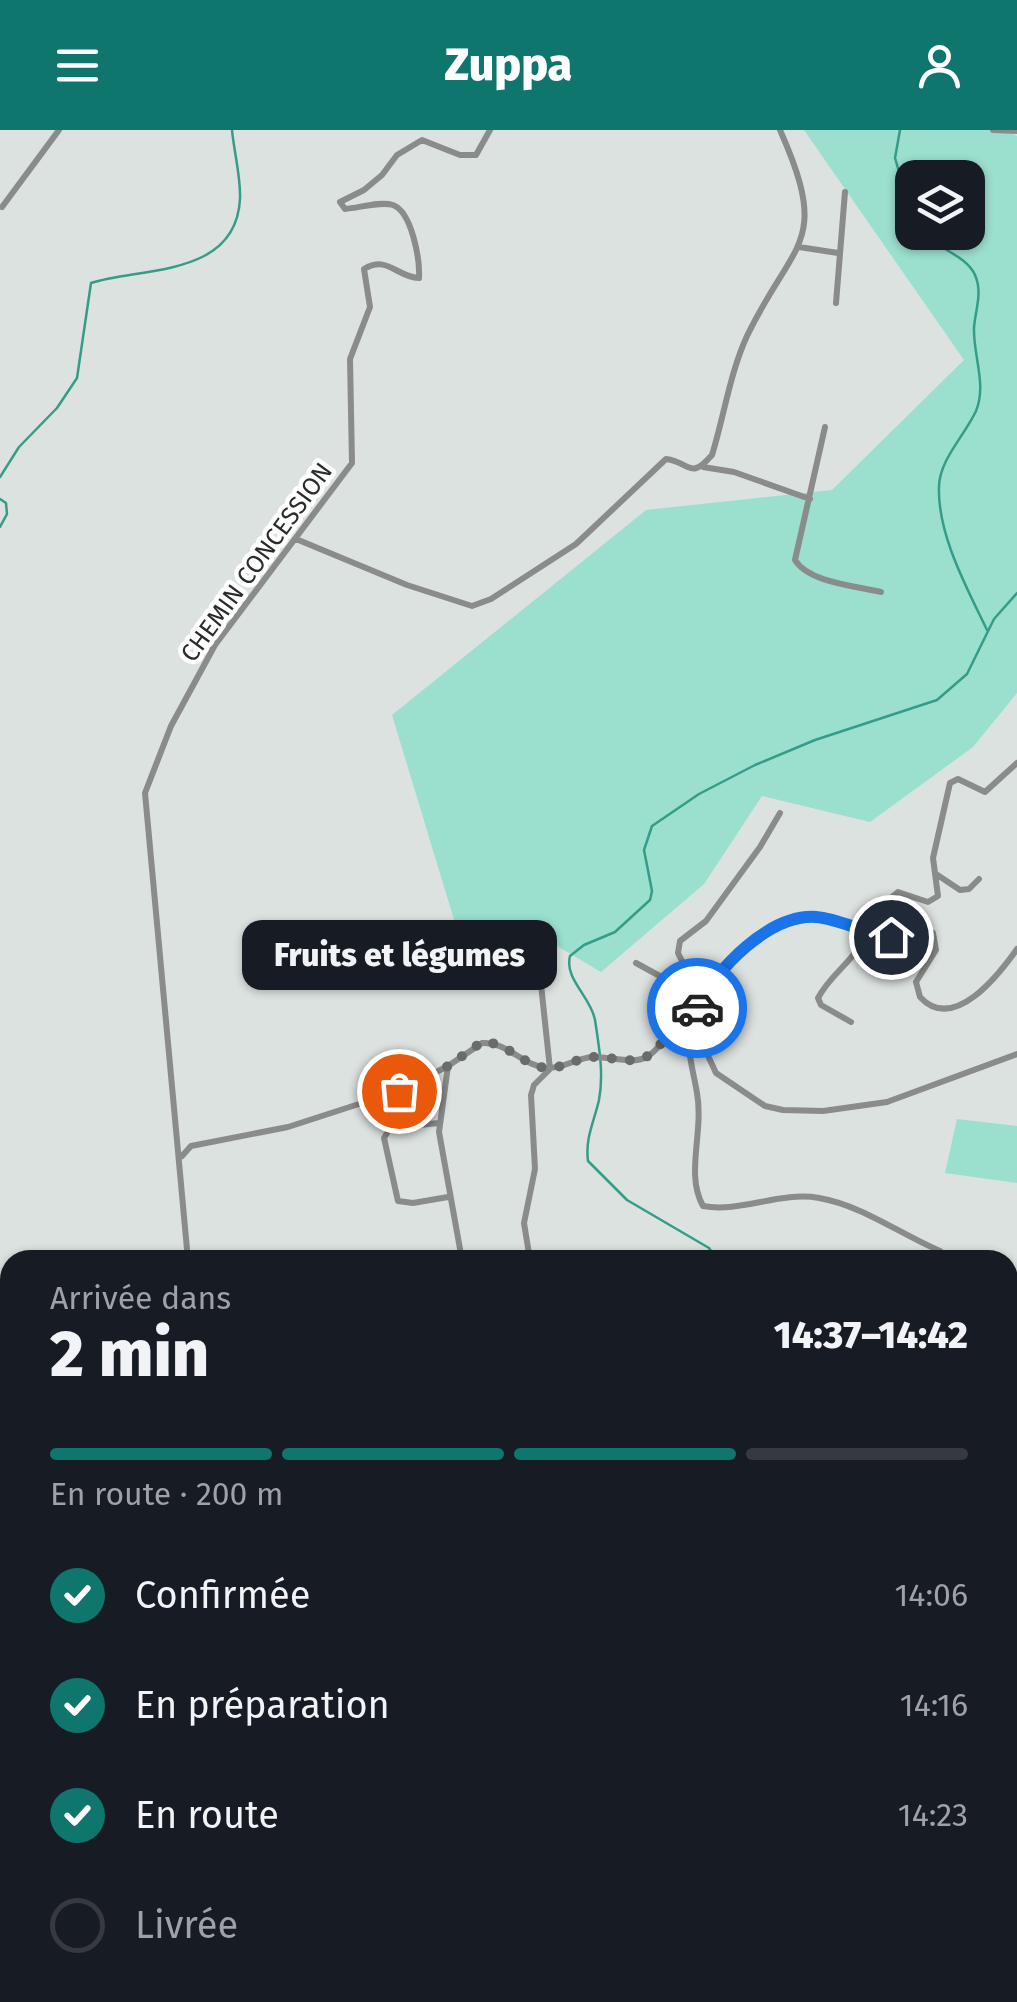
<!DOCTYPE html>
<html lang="fr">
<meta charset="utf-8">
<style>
body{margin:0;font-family:"Fira Sans",sans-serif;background:#242831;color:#f1f3f6;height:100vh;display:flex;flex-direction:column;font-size:38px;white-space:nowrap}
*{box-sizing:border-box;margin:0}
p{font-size:32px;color:#9ea1a6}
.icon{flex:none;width:55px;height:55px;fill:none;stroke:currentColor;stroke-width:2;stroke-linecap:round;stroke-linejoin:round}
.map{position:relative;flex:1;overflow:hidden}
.panel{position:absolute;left:0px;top:1120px;width:1018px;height:752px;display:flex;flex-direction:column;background:#171b24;border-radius:30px 30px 0 0;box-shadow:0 2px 8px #0004}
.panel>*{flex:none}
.buttons{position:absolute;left:895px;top:30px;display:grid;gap:20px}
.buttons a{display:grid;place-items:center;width:90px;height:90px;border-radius:20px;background:#171b24;box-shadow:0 2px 8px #0004;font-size:50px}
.pin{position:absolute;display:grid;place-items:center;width:85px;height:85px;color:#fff;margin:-42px;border:5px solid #fff;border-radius:50%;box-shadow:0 2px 10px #0007}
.courier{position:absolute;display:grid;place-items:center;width:100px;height:100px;margin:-50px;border:8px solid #1a73e8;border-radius:50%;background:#fff;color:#222;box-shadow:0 2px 12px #0007}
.bubble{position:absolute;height:70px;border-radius:20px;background:#171b24;box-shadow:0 2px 8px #0004;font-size:32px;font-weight:800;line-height:70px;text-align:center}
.summary em{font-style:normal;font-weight:800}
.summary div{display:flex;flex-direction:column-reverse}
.summary{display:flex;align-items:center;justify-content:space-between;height:170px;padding:0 50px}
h1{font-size:65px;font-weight:800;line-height:75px}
.bar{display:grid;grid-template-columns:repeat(4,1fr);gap:15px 10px;align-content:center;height:120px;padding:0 50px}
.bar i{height:12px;border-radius:8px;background:#363941}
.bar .current{background:#0f766e}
.bar p{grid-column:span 4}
ol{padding:0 50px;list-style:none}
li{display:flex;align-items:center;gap:30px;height:110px}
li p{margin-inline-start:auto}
li .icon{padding:10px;border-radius:50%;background:#0f766e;color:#fff;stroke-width:4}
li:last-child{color:#9ea1a6}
li i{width:55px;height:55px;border:5px solid #363941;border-radius:50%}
header{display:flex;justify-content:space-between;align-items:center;height:130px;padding:0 50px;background:#0f766e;color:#fff;font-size:45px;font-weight:800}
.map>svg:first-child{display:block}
</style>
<header><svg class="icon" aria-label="menu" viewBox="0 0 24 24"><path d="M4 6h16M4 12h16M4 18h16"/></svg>Zuppa<svg class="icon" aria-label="person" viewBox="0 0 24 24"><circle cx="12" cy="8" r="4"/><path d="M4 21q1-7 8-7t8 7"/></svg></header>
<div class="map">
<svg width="1017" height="1872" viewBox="0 0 1017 1872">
<rect width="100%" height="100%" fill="#dce2e0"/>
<!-- green -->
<path fill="#9bdfcf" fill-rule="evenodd" d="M804 0H1006L1017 6V563L973 617 870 692 762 666 704 754 601 842 525 797 469 839 392 585 646 380 832 360 964 230ZM912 48H968V102H912Z
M957 989 1017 996V1053L945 1043Z"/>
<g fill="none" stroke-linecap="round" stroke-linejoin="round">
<!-- stream -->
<path stroke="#369c88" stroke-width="2.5" d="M900 0 895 28 912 86
M923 102C937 119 966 125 975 145 983 163 975 181 974 198 973 225 987 255 976 281 965 305 940 329 939 356 937 404 967 458 987 500
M0 347 19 317 57 278 77 248 91 153C143 137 236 147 240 69 241 47 234 22 232 0
M0 369 6 373 7 384 0 397
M717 1130 709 1118 627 1070 588 1031C585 1008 594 992 599 970 604 944 599 916 595 890 591 867 564 849 570 826L584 815 615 802 650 770 652 761 644 720 652 696 699 664 755 635 815 610 937 570 967 544 994 489 1017 463
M939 1872 942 1862"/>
<!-- street -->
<path stroke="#898c8b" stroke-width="6" d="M993 0 1017 1
M2 77 59 0
M799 117 838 123
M836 173 845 62
M825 297 795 430C809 453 857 456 881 462
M703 337 734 342 810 369
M296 409 407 455 472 476 491 469 576 414 666 329C691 332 689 351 712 325 724 286 730 243 747 206 794 109 831 115 780 0
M936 744 960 760 969 759 979 749
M926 798 933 803 936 820 916 852 920 867C954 904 1000 843 1017 819
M636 833 667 850 687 838
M715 848 683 833 678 823 680 811 706 791 760 717 780 683
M851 892 821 875 818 868C831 843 855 831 866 804
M448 936 439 1002 462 1130
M439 993 390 998 384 1008 398 1071 413 1073 448 1067
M182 1026 191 1016 288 997 399 961 448 936 482 913C506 911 523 936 547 938 562 939 577 928 592 927 609 926 632 935 647 927 663 917 668 897 689 895L697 902 716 943 765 976 783 980 823 981 887 972 1017 924
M188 1130 145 663 171 596 215 515 352 333 350 229 370 177 364 139C388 125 396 147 419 148 420 130 412 82 393 75 380 71 359 78 345 79L340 72 364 60 382 45 397 25 422 10 460 25H476L490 0
M530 1130 524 1093 535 1039 531 965 534 955 550 939 535 798
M950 1130 940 1121C902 1105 861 1075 819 1068 780 1061 741 1083 703 1076 685 1044 704 1003 697 963 694 944 685 914 689 894 698 850 772 781 819 787 854 792 886 819 923 802L924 794 903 785 892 767 898 762 928 772 938 766 933 728 950 653 958 649 985 662 1017 633
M1008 1164V1190L1017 1221
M1016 1169 1017 1167
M1008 1321 1017 1323
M1008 1559 1017 1553
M1008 1600 1017 1599
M1008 1796 1017 1767
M794 1862 855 1872
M861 1862 868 1872
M1005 1862V1872"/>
<!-- secondary -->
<path stroke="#606362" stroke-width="10" d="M290 1872H327"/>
</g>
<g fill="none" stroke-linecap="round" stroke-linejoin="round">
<!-- done -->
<path stroke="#686c6a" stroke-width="10" stroke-dasharray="0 18" d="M399 961 448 936 482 912C506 911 523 936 547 938 562 939 577 928 592 927 609 926 632 935 646 927 663 917 668 897 689 895L697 878"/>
<!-- route -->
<path stroke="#1a73e8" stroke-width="12" d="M697 878C716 839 769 784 816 787 841 789 865 804 891 807"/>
</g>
<g text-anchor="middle" stroke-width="9" stroke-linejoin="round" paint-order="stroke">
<!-- street labels -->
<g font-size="25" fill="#292c2b" stroke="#fff">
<text transform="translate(256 432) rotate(-54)" y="9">CHEMIN CONCESSION</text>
</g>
</g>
</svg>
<div class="buttons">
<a><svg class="icon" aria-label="layers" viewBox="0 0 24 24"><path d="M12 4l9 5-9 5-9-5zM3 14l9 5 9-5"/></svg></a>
</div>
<div class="pin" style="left:399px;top:961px;background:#ea580c"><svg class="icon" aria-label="bag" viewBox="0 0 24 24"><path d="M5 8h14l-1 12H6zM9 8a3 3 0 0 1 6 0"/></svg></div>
<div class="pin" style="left:891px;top:807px;background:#1f2937"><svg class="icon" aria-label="home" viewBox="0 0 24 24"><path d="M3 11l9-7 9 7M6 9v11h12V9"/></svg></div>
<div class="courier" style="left:697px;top:878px"><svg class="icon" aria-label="car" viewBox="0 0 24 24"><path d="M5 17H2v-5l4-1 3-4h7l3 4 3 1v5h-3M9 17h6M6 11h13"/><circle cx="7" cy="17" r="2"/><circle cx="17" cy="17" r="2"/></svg></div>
<div class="bubble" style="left:242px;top:790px;width:315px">Fruits et légumes</div>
<section class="panel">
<div class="summary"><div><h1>2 min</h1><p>Arrivée dans</p></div><em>14:37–14:42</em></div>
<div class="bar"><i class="current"></i><i class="current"></i><i class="current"></i><i></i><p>En route · 200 m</p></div>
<ol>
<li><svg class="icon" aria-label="check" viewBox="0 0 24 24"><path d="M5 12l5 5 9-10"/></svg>Confirmée<p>14:06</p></li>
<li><svg class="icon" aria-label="check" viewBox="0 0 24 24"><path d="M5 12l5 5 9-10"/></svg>En préparation<p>14:16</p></li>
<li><svg class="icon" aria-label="check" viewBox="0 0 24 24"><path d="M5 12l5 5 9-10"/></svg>En route<p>14:23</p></li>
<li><i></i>Livrée</li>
</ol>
</section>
</div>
